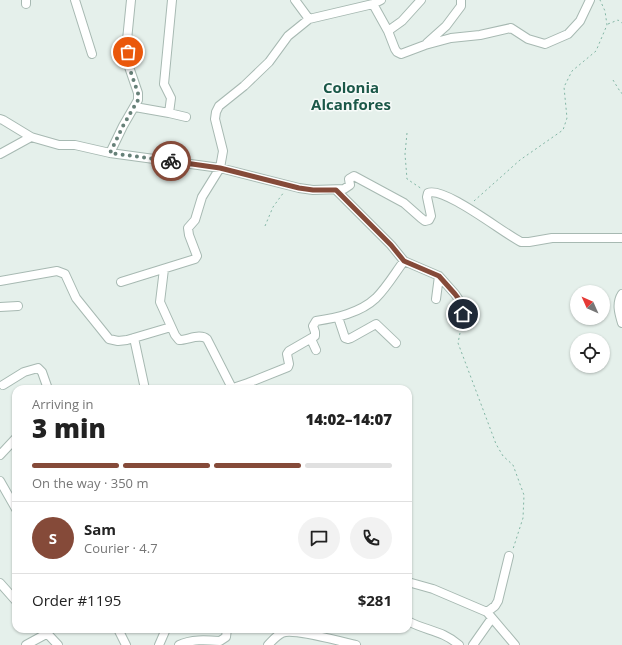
<!DOCTYPE html>
<meta charset="utf-8">
<style>
body{margin:0;font-family:"Open Sans",sans-serif;background:#f2f2f2;color:#222;height:100vh;display:flex;flex-direction:column;font-size:15px;white-space:nowrap}
*{box-sizing:border-box;margin:0}
p{font-size:13px;color:#767676}
.icon{flex:none;width:22px;height:22px;fill:none;stroke:currentColor;stroke-width:2;stroke-linecap:round;stroke-linejoin:round}
.map{position:relative;flex:1;overflow:hidden}
.details{position:absolute;left:12px;top:385px;width:400px;height:248px;display:flex;flex-direction:column;background:#fff;border-radius:12px;box-shadow:0 1px 3px #0004}
.details>*{flex:none}
.needle{width:26px;rotate:315deg}
.buttons{position:absolute;left:570px;top:285px;display:grid;gap:8px}
.buttons a{display:grid;place-items:center;width:40px;height:40px;border-radius:50%;background:#fff;box-shadow:0 1px 3px #0004;font-size:20px}
.pin{position:absolute;display:grid;place-items:center;width:34px;height:34px;color:#fff;margin:-17px;border:2px solid #fff;border-radius:50%;box-shadow:0 1px 4px #0007}
.courier{position:absolute;display:grid;place-items:center;width:40px;height:40px;margin:-20px;border:3px solid #854a39;border-radius:50%;background:#fff;color:#222;box-shadow:0 1px 5px #0007}
.headline em{font-style:normal;font-weight:800}
.headline div{display:flex;flex-direction:column-reverse}
.headline{display:flex;align-items:center;justify-content:space-between;height:68px;padding:0 20px}
h1{font-size:26px;font-weight:800;line-height:30px}
.bar{display:grid;grid-template-columns:repeat(4,1fr);gap:6px 4px;align-content:center;height:48px;padding:0 20px}
.bar i{height:5px;border-radius:3px;background:#e0e0e0}
.bar .active{background:#854a39}
.bar p{grid-column:span 4}
.line{display:flex;align-items:center;gap:10px;padding:0 20px;border-top:1px solid #e0e0e0}
.line div{flex:1}
.round{display:grid;place-items:center;flex:none;width:42px;height:42px;border-radius:21px;background:#f2f2f2}
.map>svg:first-child{display:block}
</style>
<div class="map">
<svg width="622" height="645" viewBox="0 0 622 645">
<rect width="100%" height="100%" fill="#e5f0eb"/>
<g fill="none" stroke-linecap="round" stroke-linejoin="round">
<!-- minor casing -->
<g stroke="#a7b9b2" stroke-width="10">
<path id="minor" d="M26 0V4
M75 0 92 54
M172 0 164 84 171 98 169 113 186 117
M373 4 388 31 395 49 397 52 401 54 425 45 451 38 480 35 511 28 528 39 545 44 568 34 580 21 590 0
M309 19 373 4 381 0
M388 31 402 21 421 0
M427 43 446 26 461 6V0
M135 107 169 113
M0 119 3 120 31 137 59 145H75L110 153 220 168 299 188 313 190 344 189 350 185 349 179 354 176 404 203 421 218 425 221 429 220 431 216 427 197 428 193C444 186 503 233 521 242H529L552 238H622
M110 153 123 126 138 100V93L128 64 127 40 131 0
M0 154 31 137
M336 190 391 245 404 261 439 276 455 294 461 303 463 314 461 325
M164 269 160 302 175 335 179 340C188 340 200 333 207 339L232 388
M0 281 57 271 65 274 76 298 109 339 118 341 127 340 171 327
M121 282 195 259 197 256 189 235 188 228 195 220 202 197 220 168 223 151 215 119 216 112 219 106 244 86 269 62 288 36 309 19 295 0
M622 294C616 303 619 313 622 323
M436 299 439 276
M0 307 18 306
M338 317 345 338 348 339 351 338 376 324 396 343
M134 338 145 389
M311 339 316 350
M248 383 288 367 289 364 287 354 289 351 315 336V332L313 326 316 321C336 318 360 313 376 298 387 287 395 273 404 261
M3 385 24 372 38 368 42 372 48 389
M230 389 248 383 251 389
M0 455 16 438
M0 481 16 509
M408 582 433 589 487 612 515 645
M0 583 16 601
M487 612 495 606 498 601 509 556
M408 621C426 631 442 630 459 645
M43 629 58 645
M119 631 126 645
M26 645 48 633
M159 645 166 629
M179 645C191 639 206 640 220 641L226 637 227 629
M268 645C272 641 277 635 282 633 292 628 344 642 356 645
M473 645 492 618"/>
</g>
<!-- path -->
<path stroke="#83b6a5" stroke-width="1" stroke-dasharray="2 3" stroke-linecap="butt" d="M608 24 618 20 622 23
M613 80 621 93H622
M407 133 405 154 407 179 422 189
M474 201 520 160 563 130 567 118 564 87 572 71 596 51 607 25 605 11 600 0
M265 226 273 207 284 192
M460 333 458 343 496 444 503 456 513 465 524 495 523 518 513 549"/>
<!-- minor -->
<use href="#minor" stroke="#fff" stroke-width="8"/>
</g>
<g fill="none" stroke-linecap="round" stroke-linejoin="round">
<!-- done -->
<path stroke="#668078" stroke-width="4" stroke-dasharray="0 7.2" d="M128 52V64L138 93V100L123 126 110 153 171 161"/>
<!-- route -->
<path stroke="#854a39" stroke-width="5" d="M171 161 220 168 299 188 313 190H336L391 245 404 261 439 276 455 294 461 302 463 314"/>
</g>
<g text-anchor="middle" stroke-width="3" stroke-linejoin="round" paint-order="stroke">
<!-- neighbourhood labels -->
<g font-size="15" font-weight="bold" fill="#1b5848" stroke="#f7fbf9">
<text x="351" y="93">Colonia<tspan x="351" dy="17">Alcanfores</tspan></text>
</g>
</g>
</svg>
<div class="buttons">
<a><svg class="needle" viewBox="-14 -14 28 28"><path d="M0-13l5 13h-10z" fill="#e53935"/><path d="M0 13l5-13h-10z" fill="#767676"/></svg></a>
<a><svg class="icon" aria-label="locate" viewBox="0 0 24 24"><circle cx="12" cy="12" r="6"/><path d="M12 2v4M12 18v4M2 12h4M18 12h4"/></svg></a>
</div>
<div class="pin" style="left:128px;top:52px;background:#ea580c"><svg class="icon" aria-label="bag" viewBox="0 0 24 24"><path d="M5 8h14l-1 12H6zM9 8a3 3 0 0 1 6 0"/></svg></div>
<div class="pin" style="left:463px;top:314px;background:#1f2937"><svg class="icon" aria-label="home" viewBox="0 0 24 24"><path d="M3 11l9-7 9 7M6 9v11h12V9"/></svg></div>
<div class="courier" style="left:171px;top:161px"><svg class="icon" aria-label="bike" viewBox="0 0 24 24"><circle cx="6" cy="16" r="4"/><circle cx="18" cy="16" r="4"/><path d="M6 16l4-8h5l3 8M10 8l3 8H6M13 5h3"/></svg></div>
<section class="details">
<div class="headline"><div><h1>3 min</h1><p>Arriving in</p></div><em>14:02–14:07</em></div>
<div class="bar"><i class="active"></i><i class="active"></i><i class="active"></i><i></i><p>On the way · 350 m</p></div>
<div class="line" style="height:72px"><b class="round" style="background:#854a39;color:#fff">S</b><div><b>Sam</b><p>Courier · 4.7</p></div><a class="round"><svg class="icon" aria-label="chat" viewBox="0 0 24 24"><path d="M4 5h16v11H9l-5 4z"/></svg></a><a class="round"><svg class="icon" aria-label="phone" viewBox="0 0 24 24"><path d="M5 4h4l2 5-3 2q2 4 5 5l2-3 5 2v4C11 20 4 13 5 4z"/></svg></a></div>
<div class="line" style="height:52px"><div>Order #1195</div><b>$281</b></div>
</section>
</div>
